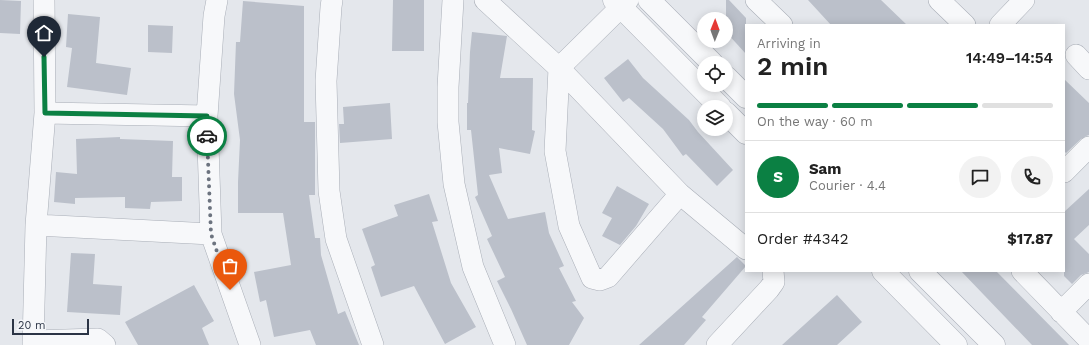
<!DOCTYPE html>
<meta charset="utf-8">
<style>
body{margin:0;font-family:"Work Sans",sans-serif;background:#f2f2f2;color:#222;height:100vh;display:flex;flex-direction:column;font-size:15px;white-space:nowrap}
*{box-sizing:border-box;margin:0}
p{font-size:13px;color:#767676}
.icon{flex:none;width:22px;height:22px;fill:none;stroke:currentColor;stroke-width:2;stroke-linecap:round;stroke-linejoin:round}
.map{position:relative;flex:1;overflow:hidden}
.sheet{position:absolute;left:745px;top:24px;width:320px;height:248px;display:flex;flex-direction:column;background:#fff;border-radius:0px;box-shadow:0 2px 10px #0003}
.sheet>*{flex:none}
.needle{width:26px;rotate:1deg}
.tools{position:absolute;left:697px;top:12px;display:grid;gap:8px}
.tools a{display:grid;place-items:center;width:36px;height:36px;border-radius:50%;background:#fff;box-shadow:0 2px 10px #0003;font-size:20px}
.scale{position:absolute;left:12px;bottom:10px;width:77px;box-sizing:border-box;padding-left:4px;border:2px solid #2b3445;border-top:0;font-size:11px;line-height:14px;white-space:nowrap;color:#2b3445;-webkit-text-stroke:3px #f4f6f9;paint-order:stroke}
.pin{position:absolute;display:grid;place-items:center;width:34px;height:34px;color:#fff;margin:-41px -17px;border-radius:50% 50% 50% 0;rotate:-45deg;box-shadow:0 0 4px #0007}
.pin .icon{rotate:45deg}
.courier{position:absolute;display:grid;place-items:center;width:40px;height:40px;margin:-20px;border:3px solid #0b8043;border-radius:50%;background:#fff;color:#222;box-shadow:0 1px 5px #0007}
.headline em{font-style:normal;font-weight:600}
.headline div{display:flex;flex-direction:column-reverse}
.headline{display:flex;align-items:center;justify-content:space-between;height:68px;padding:0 12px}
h1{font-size:26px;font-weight:600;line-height:30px}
.bar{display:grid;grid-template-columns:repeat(4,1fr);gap:6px 4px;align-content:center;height:48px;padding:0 12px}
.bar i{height:5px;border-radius:3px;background:#e0e0e0}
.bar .selected{background:#0b8043}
.bar p{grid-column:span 4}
.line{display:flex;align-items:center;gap:10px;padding:0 12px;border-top:1px solid #e0e0e0}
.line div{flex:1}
.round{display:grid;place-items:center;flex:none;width:42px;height:42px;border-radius:21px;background:#f2f2f2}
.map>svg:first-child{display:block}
</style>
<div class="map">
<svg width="1089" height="345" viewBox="0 0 1089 345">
<rect width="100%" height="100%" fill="#e4e7ec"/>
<!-- building -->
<path fill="#bbc0ca" d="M0 0 21 1 20 34 0 33Z
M393 0H424V51H392Z
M726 0H729L746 18V54L726 32Z
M808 0H881L907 25H831Z
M243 1 304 6V122H315V195H309L315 238H320L321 255 338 314 345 311 359 345H316L310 330 274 337 266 300 260 302 254 272 291 265 283 213H238V182L240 140 234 94 236 42H240Z
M68 14 100 17 96 63 131 68 127 95 67 87 72 48 66 47Z
M148 25 173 26 172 53 148 52Z
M472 32 507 36 500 78H533L532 130 535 131 530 154 499 148 502 173 489 175 508 219 545 212 549 233 564 266 559 268 576 301 572 302 584 318 569 345H527L511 309 497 281 505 277 487 239 492 236 475 197 478 195 471 130H467V103H468L470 52Z
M628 59 643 78 689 120 698 132 733 170 717 186 686 154 683 156 663 129 629 98 623 102 604 78Z
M1064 79 1089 103V135L1086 136 1081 139 1066 153 1064 151Z
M390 103 392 139 340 143 339 124H344L343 107Z
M120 137V139L173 141 172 177H182V201L151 202 150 209 125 208V197L75 198V204L54 202 56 172 77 174 76 139Z
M617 186 649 204 636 226 620 245 602 236 612 218 602 213Z
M1089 189V225L1074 239 1089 254V272L1081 275 1072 284 1064 276V212Z
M429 194 438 221 432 222 451 283 476 327 445 344 414 286 381 297 371 267 375 265 362 229 398 216 394 205Z
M71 253 95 254 93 284 122 286 120 315 67 312Z
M737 257 746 266 702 317 706 320 684 345H639Z
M961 271H996L1069 345H1032Z
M194 285 214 321 202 328 209 345H138L125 322Z
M837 295 862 322 837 345H782Z"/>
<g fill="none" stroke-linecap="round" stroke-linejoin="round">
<!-- minor casing -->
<g stroke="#a9aeb7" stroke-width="22">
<path id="minor" d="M44 0 45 113 207 116
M217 0 214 16 207 116 211 234 250 345
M332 0 331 7 326 81 329 191 336 239 373 345
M453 0 448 87V122L454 184 473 267 505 345
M485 0 559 68 680 194 746 249
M628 0 559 68 555 151 569 226 592 278 600 280 608 277 680 194
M756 0 782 25
M939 0 965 25
M1000 25 1024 0
M1076 55 1089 69
M1064 172 1089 147
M36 225 45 113
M1022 271 1089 340
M1061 312 1089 284
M33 341 98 339 105 345
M33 345 36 225 211 234
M717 345 769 289 774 282 773 271"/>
</g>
<!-- tertiary casing -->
<g stroke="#a9aeb7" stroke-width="23">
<path id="tertiary" d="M614 0 720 107
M649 0 712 63
M726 77 746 97
M726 113 746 133
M883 271 956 345
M920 271 994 345"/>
</g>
<!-- minor -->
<use href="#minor" stroke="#f7f8fa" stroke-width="21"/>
<!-- tertiary -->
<use href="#tertiary" stroke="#f7f8fa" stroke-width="22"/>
</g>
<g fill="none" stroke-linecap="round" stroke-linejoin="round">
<!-- done -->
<path stroke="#6c737f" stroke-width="4" stroke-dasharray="0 7.2" d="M207 136 211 234 230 290"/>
<!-- route -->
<path stroke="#0b8043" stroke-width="5" d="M44 57 45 113 207 116V136"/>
</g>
</svg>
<div class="tools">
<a><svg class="needle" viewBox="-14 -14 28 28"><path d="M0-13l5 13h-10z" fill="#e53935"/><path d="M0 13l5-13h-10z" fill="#767676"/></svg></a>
<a><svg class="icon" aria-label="locate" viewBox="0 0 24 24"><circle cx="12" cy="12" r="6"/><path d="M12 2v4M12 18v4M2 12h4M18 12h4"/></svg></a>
<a><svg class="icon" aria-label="layers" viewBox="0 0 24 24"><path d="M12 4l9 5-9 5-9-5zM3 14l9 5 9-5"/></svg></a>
</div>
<div class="scale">20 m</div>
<div class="pin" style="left:230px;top:290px;background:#ea580c"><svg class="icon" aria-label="bag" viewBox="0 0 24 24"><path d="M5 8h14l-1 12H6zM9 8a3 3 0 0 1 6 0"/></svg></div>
<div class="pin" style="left:44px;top:57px;background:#1f2937"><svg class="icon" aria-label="home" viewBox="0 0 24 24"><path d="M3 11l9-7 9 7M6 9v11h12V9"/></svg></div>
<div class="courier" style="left:207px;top:136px"><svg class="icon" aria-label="car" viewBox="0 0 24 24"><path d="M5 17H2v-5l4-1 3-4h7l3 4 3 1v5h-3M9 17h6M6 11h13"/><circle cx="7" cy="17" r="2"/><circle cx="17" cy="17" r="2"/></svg></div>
<section class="sheet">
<div class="headline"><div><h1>2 min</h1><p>Arriving in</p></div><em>14:49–14:54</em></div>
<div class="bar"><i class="selected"></i><i class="selected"></i><i class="selected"></i><i></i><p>On the way · 60 m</p></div>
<div class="line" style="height:72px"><b class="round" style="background:#0b8043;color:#fff">S</b><div><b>Sam</b><p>Courier · 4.4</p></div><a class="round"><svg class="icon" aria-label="chat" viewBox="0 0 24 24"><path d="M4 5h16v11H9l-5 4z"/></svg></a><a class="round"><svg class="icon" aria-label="phone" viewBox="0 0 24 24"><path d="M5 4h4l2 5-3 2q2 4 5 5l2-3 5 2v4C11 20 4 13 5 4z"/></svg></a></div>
<div class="line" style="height:52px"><div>Order #4342</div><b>$17.87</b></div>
</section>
</div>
